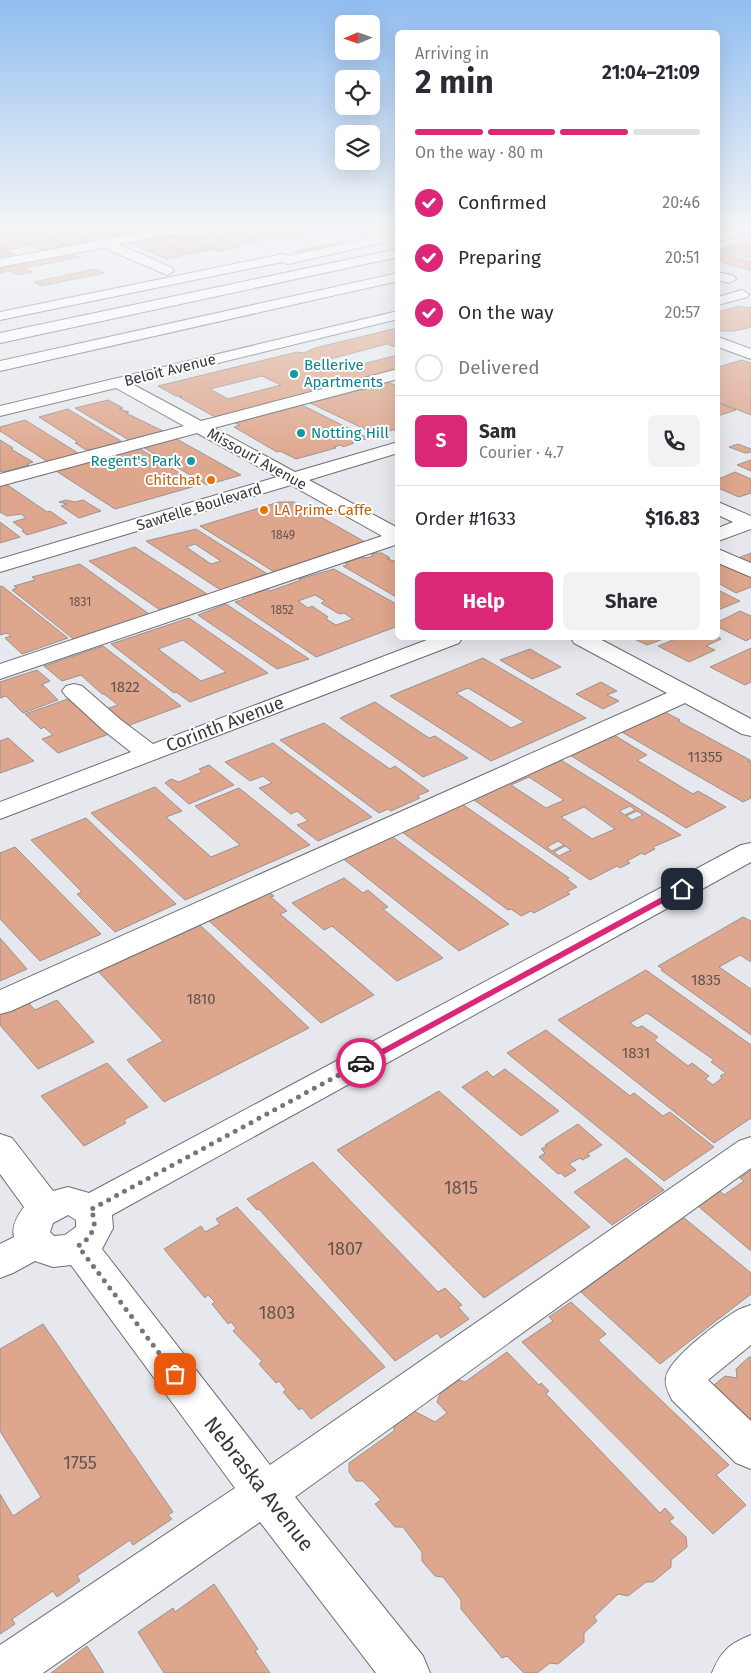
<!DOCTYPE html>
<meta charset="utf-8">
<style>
body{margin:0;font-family:"Fira Sans",sans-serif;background:#f2f2f3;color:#2b2b33;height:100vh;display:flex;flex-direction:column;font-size:19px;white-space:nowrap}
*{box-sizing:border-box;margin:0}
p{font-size:16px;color:#7c7c81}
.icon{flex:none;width:28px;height:28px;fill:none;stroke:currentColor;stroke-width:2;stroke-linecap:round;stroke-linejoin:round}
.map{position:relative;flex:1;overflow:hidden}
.details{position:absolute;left:395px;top:30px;width:325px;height:610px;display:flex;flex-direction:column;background:#fff;border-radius:8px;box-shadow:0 5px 20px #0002}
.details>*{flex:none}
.needle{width:32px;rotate:268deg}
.tools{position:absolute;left:335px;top:15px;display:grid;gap:10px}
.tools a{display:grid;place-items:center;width:45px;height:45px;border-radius:8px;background:#fff;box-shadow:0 5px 20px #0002;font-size:25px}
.pin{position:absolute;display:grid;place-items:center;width:42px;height:42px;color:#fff;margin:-21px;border-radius:10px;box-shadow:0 2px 8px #0006}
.courier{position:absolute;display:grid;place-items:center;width:50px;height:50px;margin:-25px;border:4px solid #db2777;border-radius:50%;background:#fff;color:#222;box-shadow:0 1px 6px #0007}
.overview em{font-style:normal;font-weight:700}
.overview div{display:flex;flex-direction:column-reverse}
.overview{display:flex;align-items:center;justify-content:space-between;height:85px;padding:0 20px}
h1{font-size:32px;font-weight:700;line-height:38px}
.bar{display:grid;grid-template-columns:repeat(4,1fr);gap:8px 5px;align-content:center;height:60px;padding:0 20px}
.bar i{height:6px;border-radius:4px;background:#e1e1e2}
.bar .active{background:#db2777}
.bar p{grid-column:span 4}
.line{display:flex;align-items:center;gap:12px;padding:0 20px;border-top:1px solid #e1e1e2}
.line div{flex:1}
.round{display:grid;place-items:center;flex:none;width:52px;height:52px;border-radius:8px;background:#f2f2f3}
ol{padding:0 20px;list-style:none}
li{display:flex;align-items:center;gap:15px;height:55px}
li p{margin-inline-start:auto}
li .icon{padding:5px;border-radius:50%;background:#db2777;color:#fff;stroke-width:4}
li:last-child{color:#7c7c81}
li i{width:28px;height:28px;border:2px solid #e1e1e2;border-radius:50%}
.cta{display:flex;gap:10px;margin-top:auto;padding:10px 20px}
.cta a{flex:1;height:58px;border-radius:8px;background:#db2777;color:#fff;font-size:20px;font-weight:700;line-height:58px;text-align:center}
.cta a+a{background:#f2f2f3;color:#2b2b33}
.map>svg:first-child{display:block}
</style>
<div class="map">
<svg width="751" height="1673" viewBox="0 0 751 1673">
<rect width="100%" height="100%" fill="#e7e8ed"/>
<!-- building -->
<path fill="#dea68c" stroke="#999391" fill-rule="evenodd" d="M19 229H30L70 247 47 252 3 232Z
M30 229H64L91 242 70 247Z
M64 229H95L109 235 87 239Z
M95 229H130L136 232 112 236Z
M212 229H227L257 241 236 245 200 231Z
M227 229H260L279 236 257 241Z
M260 229H296L309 234 287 239Z
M3 232 31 245 6 250 0 247V233Z
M176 235 212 250 190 254 154 239Z
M209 235 236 245 240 247 220 252 188 239Z
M154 239 190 254 167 259 131 244Z
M751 241V258L718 250 729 246Z
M329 244 340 248 305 255 295 251Z
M0 247 5 250 14 254 0 257Z
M69 252 79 257 24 268 32 272 18 275 9 271 0 273V265Z
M718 252 751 262V271L718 261Z
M95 269 104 273 41 286 34 282Z
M739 306 746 308 751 307V327L735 331H721L718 329V312Z
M393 329 398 331V348L387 344 319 362 339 370 398 355V370L372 375 375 376 217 418 179 397 182 396H176L158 386 297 352 304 353 315 348ZM262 376 281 385 228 399 210 389Z
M742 360 751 363V415L718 402V367Z
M380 383H389L398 386V429L375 434 310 403 322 398 337 396 340 394 346 395 357 389 362 390 381 385Z
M108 400 123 408 119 409 129 412 126 413 163 431 129 440 75 408Z
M718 403 736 410 718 416Z
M302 405 370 439 357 440 352 442 354 443 343 447 341 445 334 447 336 448 296 459 280 451 277 452 234 427 240 425 235 423 254 418 252 417Z
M68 409 121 441 96 449 86 450 75 443 78 442 39 417Z
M25 420 78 453 48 462 0 431V427Z
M175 438 241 475 207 485 141 446Z
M0 440 13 448 11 449 33 462 27 464 29 465 3 472 0 471Z
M738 444 751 449V452L745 453 729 447Z
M137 447 199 485 115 509 53 469Z
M751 460V471L737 465Z
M735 472 751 479V493L739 497 718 488V476L721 478Z
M6 484 47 512 50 511 67 523 27 535 22 531 24 530 13 522 26 518 21 514 7 516 0 512V486Z
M66 500 75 502 83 500 101 511 79 518 61 506 67 504 59 502Z
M279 502H294L367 543 276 573 200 526Z
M0 522 20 537 0 543Z
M196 529 269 575 256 578 222 591 146 541ZM195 544 221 561 211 564 186 547Z
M135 547 207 594 160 610 89 561Z
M375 553H382L390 558 387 559 398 562V598L343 566 348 565 345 563 363 557 366 558 373 556 371 554Z
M751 553V566L738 558Z
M80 564 149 614 144 616 147 618 76 641 12 590 17 588 14 586 35 580 32 577Z
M723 564 751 577V587L736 593 718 583V566Z
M334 569 398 605V626L316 657 235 602 244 599 242 597 267 589 270 591 301 580 299 579ZM315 595 325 601 321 603 339 614 344 613 353 619 336 625 326 619 328 617 312 606 308 608 298 601Z
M2 586 68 638 22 654 5 638 11 636 7 633 0 635V587Z
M718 590 740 601 718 610Z
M226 604 309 659 277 669 198 615Z
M740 611 751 616V638L746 641 718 627V622Z
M189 618 268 673 190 702 176 692 174 693 111 644ZM183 640 226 672 201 681 158 649Z
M718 637 721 639 706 646 715 650 689 662 658 646 678 638Z
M632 638H666L647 645Z
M103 646 181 706 127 726 106 709 118 705 104 694H102L81 675 62 681 44 666Z
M751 648V682L745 685 710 667Z
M530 649 561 667 532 679 500 660Z
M483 658 586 718 491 761 390 696ZM468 688 524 722 511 728 456 693Z
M37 670 50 681 41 685 44 686 58 700 23 713 6 696 0 698V682Z
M601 682 617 691 607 695 619 701 603 709 576 694Z
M68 699 109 734 58 753 42 739 53 735 44 727 41 729 25 714Z
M375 702 429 738 435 736 468 758 423 777 340 718Z
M663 711 680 720 678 721 750 760 748 761 751 762V798L743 802 620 731Z
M324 723 390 769 395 766 429 791 417 796 420 798 391 811 388 809 379 813 280 740Z
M614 735 647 755 637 760 693 794 698 791 726 807 686 828 570 755Z
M8 738 34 761 0 773V741Z
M273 743 372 817 318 841 297 825 308 821 297 811 291 814 259 788 272 783 263 776 250 781 225 762Z
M561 760 681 835 653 847 655 849 644 855 642 853 627 861 630 863 620 868 617 866 590 880 474 800ZM529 777 564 800 546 808 511 785ZM630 806 635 810 625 815 619 811ZM584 807 615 829 592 839 561 817ZM637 811 643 815 632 820 626 816ZM558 841 564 845 552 851 547 847ZM565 846 571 850 559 856 554 852Z
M209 765 234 785 189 804 165 783 171 779 179 782 202 772 199 769Z
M155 787 182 811 166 817 211 857 240 845 195 806 239 788 310 845 185 900 91 813Z
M462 804 569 878 567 879 577 887 567 892 570 894 534 913 531 911 521 916 511 909 508 910 402 832Z
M86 818 176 904 115 932 77 894 82 892 31 840Z
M390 835 509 924 459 951 341 857Z
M15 847 101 934 40 961 0 919V853Z
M344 878 363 893 368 890 388 907 383 909 443 958 397 981 332 926 324 930 292 903Z
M269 892 274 896 271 897 287 911 280 914 374 995 321 1023 208 920Z
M743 917 751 921V962L740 955 719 967 751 989V1035L661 970 663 969 658 966Z
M199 924 309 1028 164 1102 127 1060 163 1041 97 970Z
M0 938 27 969 0 981Z
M646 970 751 1045V1118L714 1143 558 1020ZM647 1013 714 1060 711 1062 726 1073 720 1076 722 1078 713 1085 705 1079 709 1076 692 1063 688 1066 654 1040 658 1037 642 1026 637 1028 630 1023Z
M26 1000 35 1010 57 1000 94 1042 38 1069 0 1025V1012Z
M546 1030 630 1096 634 1093 663 1116 670 1112 714 1147 664 1181 507 1053Z
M107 1063 148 1107 124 1120 126 1123 84 1146 41 1096Z
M505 1069 559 1111 521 1136 462 1087 487 1071 493 1077Z
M439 1091 590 1227 484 1298 337 1150Z
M578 1124 602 1145 587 1154 590 1156 582 1160 580 1158 569 1164 576 1170 565 1177 561 1173 558 1174 539 1157 545 1153 541 1149 547 1146 545 1145Z
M626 1158 664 1190 612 1225 574 1192Z
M313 1162 438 1292 445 1288 462 1305 458 1307 469 1319 441 1338 437 1333 395 1361 259 1209 257 1210 247 1199Z
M751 1170V1251L698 1206 720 1191 724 1195 744 1181 740 1178Z
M237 1207 385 1367 311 1419 302 1408 299 1410 283 1392 286 1390 279 1381 276 1383 259 1364 262 1361 233 1331 236 1328 231 1322 228 1324 212 1304 215 1302 208 1295 205 1298 164 1249 201 1226 205 1232 220 1224 216 1219Z
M683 1217 751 1273V1294L660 1364 581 1292Z
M571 1302 606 1334 598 1340 729 1465 716 1475 746 1505 713 1534 522 1342 553 1321 549 1317Z
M43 1324 173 1512 168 1515 172 1519 133 1545 130 1540 77 1576 80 1581 57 1597 53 1591 12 1619 15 1624 0 1634V1494L13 1516 41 1497 0 1431V1349Z
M507 1352 539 1385 541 1383 549 1391 546 1394 660 1513 665 1508 674 1518 669 1521 686 1537 687 1547 671 1560V1567L653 1582H646L628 1596 618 1594 594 1617 597 1621 584 1633V1642L558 1664 550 1663 537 1673H524L507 1656 502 1658 461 1609V1600L443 1577 435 1576 422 1561V1552L403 1527H395L375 1504 381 1500 363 1481H356L349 1472V1463L394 1431V1426L414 1411 435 1422 447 1413 437 1402 440 1394 459 1380 465 1382Z
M749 1357H751V1435L709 1389 725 1376 737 1378 736 1369Z
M214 1584 258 1649 255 1651 270 1673H164L138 1632 173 1608 175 1612Z
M87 1646 104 1673H51Z"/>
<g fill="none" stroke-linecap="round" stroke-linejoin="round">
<!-- minor casing -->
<g stroke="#6d6e73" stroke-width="2">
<path id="minor" d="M160 229H187L181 233 119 244 172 268 174 271 167 275 109 250 108 247 0 267V259Z
M735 229H751V233L718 241V233Z
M398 231V239L288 264 282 262 0 320V312L283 254 289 256Z
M718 272 734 276 736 279 729 283 718 280Z
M742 290 749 294 747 297 718 305V297Z
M398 311V319L132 384 201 421 398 369V379L214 428 295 472 398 442V453L309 480 398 528V544L0 679V664L382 536 291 485 0 572V559L277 477 197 433 0 486V474L184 426 116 388 0 416V406Z
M718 337 751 349V359L718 347Z
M718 502 751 516V529L718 541V528L733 522 718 515Z
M718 549 751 563V577L718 563Z
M432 638H462L459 643 0 819V802L131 752 103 730 66 696 62 691 66 686 74 684 82 686 121 720 153 744Z
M571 638H598L751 719V736L742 734 685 703 11 1011 0 1014V990L667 693 574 643Z
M751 843V862L112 1215 113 1228 102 1249 270 1465 739 1141 751 1137V1168L295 1497 423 1656 430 1673H376L260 1522 43 1673H0V1645L235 1488 71 1265 53 1267 35 1261 13 1273 0 1278V1244L14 1237C11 1226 18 1215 24 1207L0 1174V1134L12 1138 53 1191 68 1187 89 1193 741 845ZM68 1215 76 1220V1227L65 1235 54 1236 50 1232 53 1223Z
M751 1305V1345L708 1380 751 1421V1469L736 1463 672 1400C669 1393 664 1385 666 1378 668 1359 720 1321 736 1311 741 1308 746 1307 751 1305Z
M751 1635V1673H712C721 1651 729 1644 751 1635Z"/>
</g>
<!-- highway casing -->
<g stroke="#6d6e73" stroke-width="2">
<path id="highway" d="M398 249V257L0 343V333Z
M398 273V281L0 371V361Z"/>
</g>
<!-- minor -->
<use href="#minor" fill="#fff" fill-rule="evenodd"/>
<!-- highway -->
<use href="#highway" fill="#fff" fill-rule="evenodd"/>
</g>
<!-- sky -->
<linearGradient id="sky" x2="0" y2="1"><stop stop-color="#91bef1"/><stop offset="0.49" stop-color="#f4f5f7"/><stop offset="1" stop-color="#f4f5f7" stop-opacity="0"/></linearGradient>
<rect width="751" height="463" fill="url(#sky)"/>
<!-- route -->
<path fill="#db2777" d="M682 886 685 887V891L364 1065H357L356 1063Z"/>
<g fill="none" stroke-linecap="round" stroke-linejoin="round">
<!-- done -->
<path stroke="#757679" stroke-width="5" stroke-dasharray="0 9" d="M175 1374 78 1246C91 1239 100 1223 90 1210L361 1063"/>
</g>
<!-- markers -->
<g fill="#0f9aa8" stroke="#fff" stroke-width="2">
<circle cx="294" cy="374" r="5"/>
<circle cx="301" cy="433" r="5"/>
<circle cx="191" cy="461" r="5"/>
</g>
<g fill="#e8710a" stroke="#fff" stroke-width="2">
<circle cx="211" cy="480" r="5"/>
<circle cx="264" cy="510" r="5"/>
</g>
<g text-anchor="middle" stroke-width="4" stroke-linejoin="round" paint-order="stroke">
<!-- far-number labels -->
<g font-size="12" fill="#62544f">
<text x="283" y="539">1849</text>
<text x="80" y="606">1831</text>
<text x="282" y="614">1852</text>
</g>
<!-- far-culture labels -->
<g font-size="15" fill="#0d838f" stroke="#fff" text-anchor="start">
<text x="304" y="370">Bellerive<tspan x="304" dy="17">Apartments</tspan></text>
<text x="311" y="438">Notting Hill</text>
<text x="181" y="466" text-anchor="end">Regent's Park</text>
</g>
<!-- far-street labels -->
<g font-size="15" fill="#38393b" stroke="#fff">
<text transform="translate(170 370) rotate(-14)" y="5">Beloit Avenue</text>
<text transform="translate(257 459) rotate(29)" y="5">Missouri Avenue</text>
<text transform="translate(199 507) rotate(-17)" y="5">Sawtelle Boulevard</text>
</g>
<!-- far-food labels -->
<g font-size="15" fill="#c56008" stroke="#fff" text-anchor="end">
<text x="201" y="485">Chitchat</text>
<text x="274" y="515" text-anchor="start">LA Prime Caffe</text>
</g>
<!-- number labels -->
<g font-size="15" fill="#62544f">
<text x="125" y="692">1822</text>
<text x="705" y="762">11355</text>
<text x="706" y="985">1835</text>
<text x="201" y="1004">1810</text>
<text x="636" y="1058">1831</text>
</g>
<!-- street labels -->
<g font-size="18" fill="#38393b" stroke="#fff">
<text transform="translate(225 724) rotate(-21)" y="6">Corinth Avenue</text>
</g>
<!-- near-number labels -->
<g font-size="18" fill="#62544f">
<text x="461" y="1194">1815</text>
<text x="345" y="1255">1807</text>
<text x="277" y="1319">1803</text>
<text x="80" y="1469">1755</text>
</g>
<!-- near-street labels -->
<g font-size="21" fill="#38393b" stroke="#fff">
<text transform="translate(259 1484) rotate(52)" y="7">Nebraska Avenue</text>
</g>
</g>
</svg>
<div class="tools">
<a><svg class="needle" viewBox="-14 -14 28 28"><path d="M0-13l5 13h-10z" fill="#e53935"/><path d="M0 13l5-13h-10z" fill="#7c7c81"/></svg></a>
<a><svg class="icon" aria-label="locate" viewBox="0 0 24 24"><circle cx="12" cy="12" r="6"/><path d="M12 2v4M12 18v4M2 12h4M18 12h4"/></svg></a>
<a><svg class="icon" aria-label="layers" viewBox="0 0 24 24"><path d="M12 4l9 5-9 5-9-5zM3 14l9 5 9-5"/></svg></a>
</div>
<div class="pin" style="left:175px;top:1374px;background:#ea580c"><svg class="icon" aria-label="bag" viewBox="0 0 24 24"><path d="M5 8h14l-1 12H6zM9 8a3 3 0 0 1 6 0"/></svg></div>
<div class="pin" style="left:682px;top:889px;background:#1f2937"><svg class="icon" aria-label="home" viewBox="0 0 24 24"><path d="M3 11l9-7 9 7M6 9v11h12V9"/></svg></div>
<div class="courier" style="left:361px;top:1063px"><svg class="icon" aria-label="car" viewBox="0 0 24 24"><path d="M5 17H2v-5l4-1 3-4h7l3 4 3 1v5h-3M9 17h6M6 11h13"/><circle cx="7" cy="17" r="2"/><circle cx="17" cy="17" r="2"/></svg></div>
<section class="details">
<div class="overview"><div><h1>2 min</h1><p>Arriving in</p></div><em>21:04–21:09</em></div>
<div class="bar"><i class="active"></i><i class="active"></i><i class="active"></i><i></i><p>On the way · 80 m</p></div>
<ol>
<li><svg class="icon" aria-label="check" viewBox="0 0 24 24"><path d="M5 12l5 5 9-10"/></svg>Confirmed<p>20:46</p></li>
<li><svg class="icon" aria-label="check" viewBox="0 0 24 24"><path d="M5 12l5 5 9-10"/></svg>Preparing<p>20:51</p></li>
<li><svg class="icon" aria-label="check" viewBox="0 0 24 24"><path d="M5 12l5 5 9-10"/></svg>On the way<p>20:57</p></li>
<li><i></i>Delivered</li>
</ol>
<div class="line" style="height:90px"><b class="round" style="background:#db2777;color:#fff">S</b><div><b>Sam</b><p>Courier · 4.7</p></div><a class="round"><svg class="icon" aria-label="phone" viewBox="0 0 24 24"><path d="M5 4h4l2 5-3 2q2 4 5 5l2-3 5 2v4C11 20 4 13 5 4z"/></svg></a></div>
<div class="line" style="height:65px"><div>Order #1633</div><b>$16.83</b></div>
<div class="cta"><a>Help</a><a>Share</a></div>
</section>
</div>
